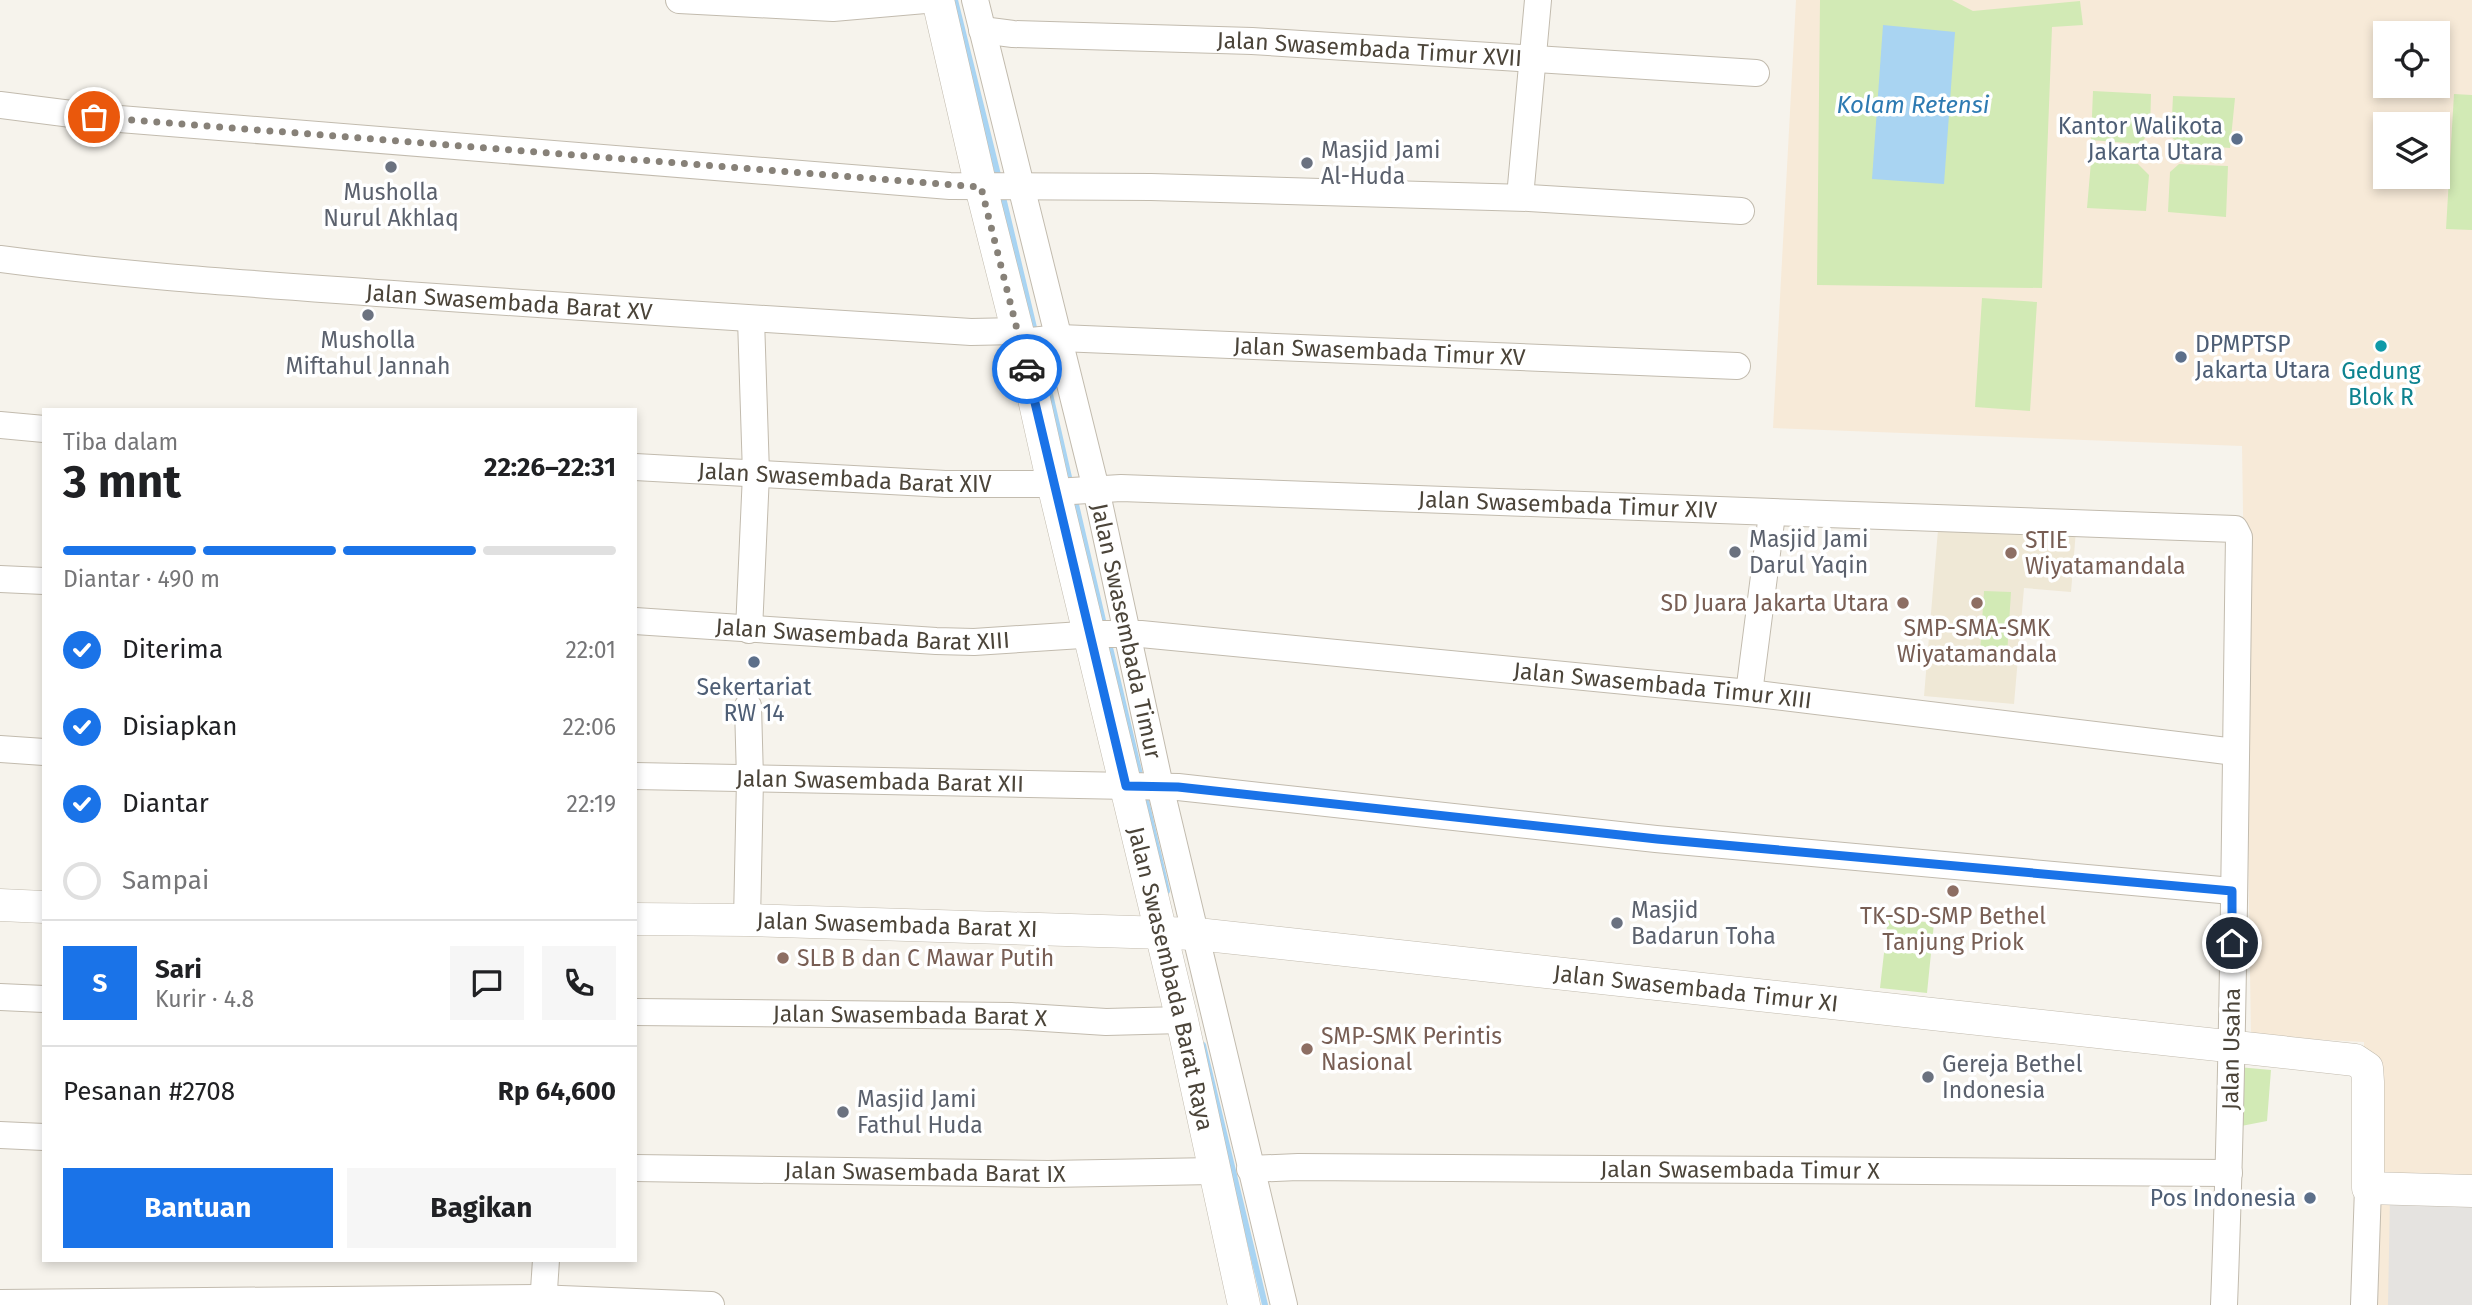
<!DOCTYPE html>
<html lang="id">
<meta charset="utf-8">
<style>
body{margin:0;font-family:"Fira Sans",sans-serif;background:#f6f6f6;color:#202124;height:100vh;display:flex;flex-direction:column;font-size:26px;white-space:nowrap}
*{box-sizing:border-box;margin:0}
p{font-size:23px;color:#757577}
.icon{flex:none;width:38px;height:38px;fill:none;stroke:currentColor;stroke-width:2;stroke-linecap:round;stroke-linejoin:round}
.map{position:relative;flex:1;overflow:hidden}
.drawer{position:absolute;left:42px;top:408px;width:595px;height:854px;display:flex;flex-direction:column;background:#fff;border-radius:0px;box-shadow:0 4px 10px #0003}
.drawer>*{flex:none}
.fabs{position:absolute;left:2373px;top:21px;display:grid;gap:14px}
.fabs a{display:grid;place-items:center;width:77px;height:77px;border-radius:0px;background:#fff;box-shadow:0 4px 10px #0003;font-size:35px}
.pin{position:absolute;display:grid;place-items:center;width:60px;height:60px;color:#fff;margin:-30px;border:4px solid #fff;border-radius:50%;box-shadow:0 2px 7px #0007}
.courier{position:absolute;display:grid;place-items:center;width:70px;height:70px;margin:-35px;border:5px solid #1a73e8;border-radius:50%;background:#fff;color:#222;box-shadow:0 2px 9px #0007}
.summary em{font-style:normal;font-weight:700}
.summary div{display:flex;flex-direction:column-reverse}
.summary{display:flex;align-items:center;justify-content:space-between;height:119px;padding:0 21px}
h1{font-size:46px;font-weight:700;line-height:52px}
.bar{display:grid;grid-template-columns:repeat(4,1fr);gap:10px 7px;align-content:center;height:84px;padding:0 21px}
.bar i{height:9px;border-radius:5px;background:#e0e0e0}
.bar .current{background:#1a73e8}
.bar p{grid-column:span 4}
.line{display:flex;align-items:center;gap:18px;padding:0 21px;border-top:2px solid #e0e0e0}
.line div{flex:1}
.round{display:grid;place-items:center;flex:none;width:74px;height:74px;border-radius:0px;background:#f6f6f6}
ol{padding:0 21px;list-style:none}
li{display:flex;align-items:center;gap:21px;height:77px}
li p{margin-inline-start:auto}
li .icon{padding:7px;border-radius:50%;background:#1a73e8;color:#fff;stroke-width:4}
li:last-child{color:#757577}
li i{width:38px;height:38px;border:4px solid #e0e0e0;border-radius:50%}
.button{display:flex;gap:14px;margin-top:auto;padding:14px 21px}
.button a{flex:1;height:80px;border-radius:0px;background:#1a73e8;color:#fff;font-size:28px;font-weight:700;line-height:80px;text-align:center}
.button a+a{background:#f6f6f6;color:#202124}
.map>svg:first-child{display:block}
</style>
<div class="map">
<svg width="2472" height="1305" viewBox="0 0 2472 1305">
<rect width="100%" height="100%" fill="#f6f3ec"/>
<!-- commercial -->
<path fill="#f7ead8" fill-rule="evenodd" d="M1796 0H2472V1305H2365L2364 1042 2251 1036 2242 446 1773 428ZM2385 33H2438V86H2385ZM2385 124H2438V177H2385Z"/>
<!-- education -->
<path fill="#efe8d6" d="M1939 518 2076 530 2071 592 2024 588 2014 704 1924 696Z"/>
<!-- green -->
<path fill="#d2eab5" d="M1820 0H1952L1973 11 2080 1 2083 25 2052 27 2042 288 1817 285Z
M2093 91 2151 94 2150 132 2140 144 2091 140Z
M2454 94 2472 95V230L2446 229Z
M2173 96 2235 98 2230 148 2180 144 2171 137Z
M2091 162 2138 164 2149 175 2146 211 2087 208Z
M2179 164 2228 166 2226 217 2168 212 2170 172Z
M1982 298 2037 302 2030 411 1975 407Z
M1984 591 2011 592 2007 655 1980 653Z
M1888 918 1934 923 1927 993 1880 988Z
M2238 1067 2271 1070 2267 1121 2236 1127Z"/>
<!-- parking -->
<path fill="#e5e3e0" d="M2390 1195 2472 1198V1305H2388Z"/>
<!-- water -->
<path fill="#a9d4f2" d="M1883 25 1955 32 1944 184 1872 179Z"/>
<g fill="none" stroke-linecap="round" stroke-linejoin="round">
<!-- stream -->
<path stroke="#a9d4f2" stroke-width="6" d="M955 0 999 179
M1002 193 1036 336
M1039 346 1071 486
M1074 496 1105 629
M1108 639 1141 779
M1144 792 1167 891
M1203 1045 1265 1305"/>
<!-- minor casing -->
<g stroke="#c2bbae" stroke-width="28">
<g id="minor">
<path d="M679 0 833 8 925 0"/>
<path id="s1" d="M975 0 1096 489 1160 786 1284 1305"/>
<path id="s2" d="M982 30 1013 34 1252 41 1756 73"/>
<path d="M0 105 95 117 950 186 1151 187 1529 198 1741 211"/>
<path d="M1520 197 1538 0"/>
<path id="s3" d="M0 259C135 277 271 285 406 295 594 308 783 321 971 332L1018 331"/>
<path id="s4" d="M1021 342 1060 338 1737 366"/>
<path d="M0 425 44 429"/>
<path id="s5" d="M635 467 945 484H1053"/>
<path id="s6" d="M1055 492 1121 488 2235 529 2239 537C2235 793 2234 1049 2224 1305"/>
<path d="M0 579 44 581"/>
<path id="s7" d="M635 621 936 641 974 642 1097 634H1141L1749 693 2235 752"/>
<path d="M749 630 756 474 751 319"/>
<path d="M1749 693 1772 514"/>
<path d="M0 749 44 752"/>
<path id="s8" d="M635 776 1178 787 1656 839 2232 891"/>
<path d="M747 920 750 779 748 706"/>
<path d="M0 997 44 999"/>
<path id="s9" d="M635 1012 1011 1016 1106 1022 1182 1020"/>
<path d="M0 1135 44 1137"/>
<path id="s10" d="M635 1168 1048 1174 1214 1171"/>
<path id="s11" d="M1250 1169 1298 1167 2229 1173"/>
<path d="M0 1303 536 1298 711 1305"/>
<path d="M543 1305 546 1260"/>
<path d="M2364 1305 2368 1188"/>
</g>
</g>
<!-- tertiary casing -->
<g stroke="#c2bbae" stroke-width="33">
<g id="tertiary">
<path id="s12" d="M938 0 981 187 1030 381 1053 484 1182 1020 1244 1305"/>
<path d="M0 905 44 907"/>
<path id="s13" d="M635 919 747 920 1197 934 2355 1060 2367 1068 2368 1082V1188L2472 1191"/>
</g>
</g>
<!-- minor -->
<use href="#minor" stroke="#fff" stroke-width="26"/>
<!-- tertiary -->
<use href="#tertiary" stroke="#fff" stroke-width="32"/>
</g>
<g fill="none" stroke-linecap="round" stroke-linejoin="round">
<!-- done -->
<path stroke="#878178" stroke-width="7" stroke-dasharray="0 12.6" d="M94 117 981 187 1027 369"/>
<!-- route -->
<path stroke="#1a73e8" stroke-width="9" d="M1027 369 1126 786 1178 787 1657 839 2232 891V943"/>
</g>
<!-- markers -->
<g fill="#5c6f8a" stroke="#fff" stroke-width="2.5">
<circle cx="2237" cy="139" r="7"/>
<circle cx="2181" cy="357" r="7"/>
<circle cx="754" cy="662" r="7"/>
<circle cx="2310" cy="1198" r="7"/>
</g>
<g fill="#6b7280" stroke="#fff" stroke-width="2.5">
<circle cx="1307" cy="163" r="7"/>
<circle cx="391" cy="167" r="7"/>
<circle cx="368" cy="315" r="7"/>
<circle cx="1735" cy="552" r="7"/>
<circle cx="1617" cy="923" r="7"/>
<circle cx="1928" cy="1077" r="7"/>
<circle cx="843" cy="1112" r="7"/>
</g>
<circle fill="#0f9aa8" stroke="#fff" stroke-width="2.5" cx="2381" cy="346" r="7"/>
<g fill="#8d6e63" stroke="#fff" stroke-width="2.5">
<circle cx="2011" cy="553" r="7"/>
<circle cx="1903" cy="603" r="7"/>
<circle cx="1977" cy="603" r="7"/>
<circle cx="1953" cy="891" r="7"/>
<circle cx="783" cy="958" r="7"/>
<circle cx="1307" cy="1049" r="7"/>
</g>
<g text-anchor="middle" stroke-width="7" stroke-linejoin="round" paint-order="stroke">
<!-- street labels -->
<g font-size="23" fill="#4b4439" stroke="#fff">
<text dy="8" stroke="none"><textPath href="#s2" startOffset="388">Jalan Swasembada Timur XVII</textPath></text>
<text dy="8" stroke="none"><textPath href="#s3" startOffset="511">Jalan Swasembada Barat XV</textPath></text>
<text dy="8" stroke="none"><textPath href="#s4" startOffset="359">Jalan Swasembada Timur XV</textPath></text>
<text dy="8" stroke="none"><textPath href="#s5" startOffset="210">Jalan Swasembada Barat XIV</textPath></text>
<text dy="8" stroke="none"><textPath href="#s6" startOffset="513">Jalan Swasembada Timur XIV</textPath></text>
<text dy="8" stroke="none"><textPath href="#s1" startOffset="649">Jalan Swasembada Timur</textPath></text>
<text dy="8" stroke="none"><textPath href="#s7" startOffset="228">Jalan Swasembada Barat XIII</textPath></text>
<text dy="8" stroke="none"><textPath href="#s7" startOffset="1031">Jalan Swasembada Timur XIII</textPath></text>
<text dy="8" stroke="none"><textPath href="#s8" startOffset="245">Jalan Swasembada Barat XII</textPath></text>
<text dy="8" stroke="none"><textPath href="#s13" startOffset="262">Jalan Swasembada Barat XI</textPath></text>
<text dy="8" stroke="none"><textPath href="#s12" startOffset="1006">Jalan Swasembada Barat Raya</textPath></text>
<text dy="8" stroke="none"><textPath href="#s13" startOffset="1064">Jalan Swasembada Timur XI</textPath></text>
<text dy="8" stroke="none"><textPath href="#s9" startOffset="275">Jalan Swasembada Barat X</textPath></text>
<text transform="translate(2231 1049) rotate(-89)" y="8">Jalan Usaha</text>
<text dy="8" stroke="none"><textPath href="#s11" startOffset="490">Jalan Swasembada Timur X</textPath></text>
<text dy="8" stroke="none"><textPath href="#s10" startOffset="290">Jalan Swasembada Barat IX</textPath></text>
</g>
<!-- service labels -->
<g font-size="23" fill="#4e5e75" stroke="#fff" text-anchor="end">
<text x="2223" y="134">Kantor Walikota<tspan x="2223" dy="26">Jakarta Utara</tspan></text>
<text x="2195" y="352" text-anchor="start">DPMPTSP<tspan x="2195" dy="26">Jakarta Utara</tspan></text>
<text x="754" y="695" text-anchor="middle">Sekertariat<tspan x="754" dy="26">RW 14</tspan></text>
<text x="2296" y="1206">Pos Indonesia</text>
</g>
<!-- worship labels -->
<g font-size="23" fill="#5b616d" stroke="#fff" text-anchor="start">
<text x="1321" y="158">Masjid Jami<tspan x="1321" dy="26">Al-Huda</tspan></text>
<text x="391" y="200" text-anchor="middle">Musholla<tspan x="391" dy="26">Nurul Akhlaq</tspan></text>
<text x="368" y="348" text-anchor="middle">Musholla<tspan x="368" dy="26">Miftahul Jannah</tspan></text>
<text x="1749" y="547">Masjid Jami<tspan x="1749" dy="26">Darul Yaqin</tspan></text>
<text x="1631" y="918">Masjid<tspan x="1631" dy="26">Badarun Toha</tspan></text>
<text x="1942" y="1072">Gereja Bethel<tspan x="1942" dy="26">Indonesia</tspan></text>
<text x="857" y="1107">Masjid Jami<tspan x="857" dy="26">Fathul Huda</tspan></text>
</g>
<!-- culture labels -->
<g font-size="23" fill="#0d838f" stroke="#fff">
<text x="2381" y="379">Gedung<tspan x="2381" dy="26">Blok R</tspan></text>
</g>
<!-- education labels -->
<g font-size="23" fill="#785e54" stroke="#fff" text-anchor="start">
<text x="2025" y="548">STIE<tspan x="2025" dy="26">Wiyatamandala</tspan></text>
<text x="1889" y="611" text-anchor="end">SD Juara Jakarta Utara</text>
<text x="1977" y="636" text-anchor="middle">SMP-SMA-SMK<tspan x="1977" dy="26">Wiyatamandala</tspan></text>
<text x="1953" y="924" text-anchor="middle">TK-SD-SMP Bethel<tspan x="1953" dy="26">Tanjung Priok</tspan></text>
<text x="797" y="966">SLB B dan C Mawar Putih</text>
<text x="1321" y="1044">SMP-SMK Perintis<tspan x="1321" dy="26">Nasional</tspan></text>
</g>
<!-- water labels -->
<g font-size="24" font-style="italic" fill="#2e7ab2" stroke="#fff">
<text x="1913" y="113">Kolam Retensi</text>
</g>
</g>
</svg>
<div class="fabs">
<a><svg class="icon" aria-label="locate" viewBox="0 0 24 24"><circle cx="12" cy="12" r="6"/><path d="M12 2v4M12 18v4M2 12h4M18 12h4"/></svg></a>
<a><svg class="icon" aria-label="layers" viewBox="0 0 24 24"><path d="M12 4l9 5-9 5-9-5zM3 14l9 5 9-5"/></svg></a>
</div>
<div class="pin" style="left:94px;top:117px;background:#ea580c"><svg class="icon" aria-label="bag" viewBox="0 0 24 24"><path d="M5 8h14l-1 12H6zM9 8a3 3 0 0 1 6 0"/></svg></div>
<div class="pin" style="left:2232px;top:943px;background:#1f2937"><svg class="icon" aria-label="home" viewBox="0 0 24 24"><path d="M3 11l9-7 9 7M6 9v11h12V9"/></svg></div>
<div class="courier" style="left:1027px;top:369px"><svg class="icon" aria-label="car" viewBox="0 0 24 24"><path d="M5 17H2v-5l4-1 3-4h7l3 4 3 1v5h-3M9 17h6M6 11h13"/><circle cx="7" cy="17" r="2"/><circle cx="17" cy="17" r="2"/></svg></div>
<section class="drawer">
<div class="summary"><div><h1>3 mnt</h1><p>Tiba dalam</p></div><em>22:26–22:31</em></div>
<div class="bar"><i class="current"></i><i class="current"></i><i class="current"></i><i></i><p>Diantar · 490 m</p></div>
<ol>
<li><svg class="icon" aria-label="check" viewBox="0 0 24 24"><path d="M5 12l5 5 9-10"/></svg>Diterima<p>22:01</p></li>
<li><svg class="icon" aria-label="check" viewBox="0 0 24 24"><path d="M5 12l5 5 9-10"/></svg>Disiapkan<p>22:06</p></li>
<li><svg class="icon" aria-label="check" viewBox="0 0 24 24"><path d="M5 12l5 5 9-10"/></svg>Diantar<p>22:19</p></li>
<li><i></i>Sampai</li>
</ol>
<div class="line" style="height:126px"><b class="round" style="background:#1a73e8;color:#fff">S</b><div><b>Sari</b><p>Kurir · 4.8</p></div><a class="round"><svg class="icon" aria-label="chat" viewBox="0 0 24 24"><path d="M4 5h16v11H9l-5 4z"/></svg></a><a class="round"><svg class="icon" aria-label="phone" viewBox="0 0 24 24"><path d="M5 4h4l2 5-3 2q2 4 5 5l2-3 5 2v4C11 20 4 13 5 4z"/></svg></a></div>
<div class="line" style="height:91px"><div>Pesanan #2708</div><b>Rp 64,600</b></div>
<div class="button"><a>Bantuan</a><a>Bagikan</a></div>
</section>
</div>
